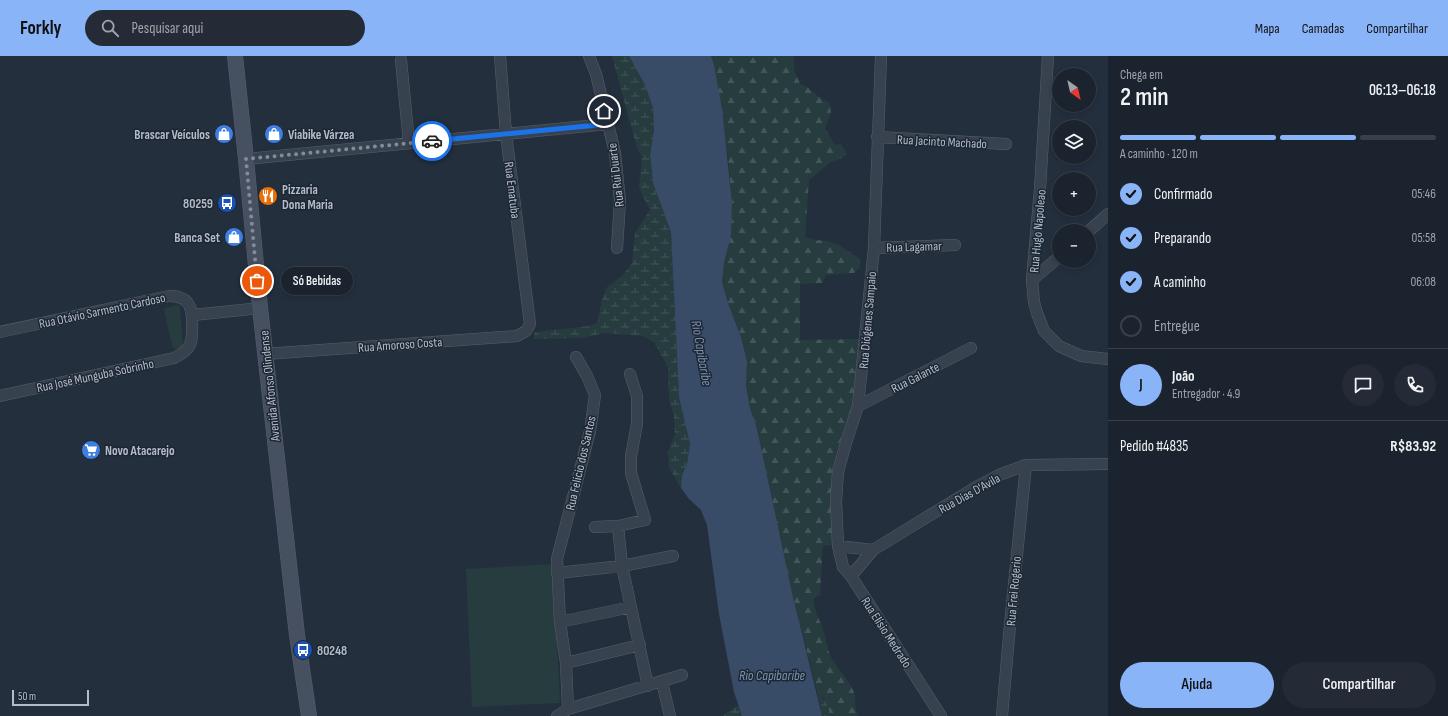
<!DOCTYPE html>
<html lang="pt">
<meta charset="utf-8">
<style>
body{margin:0;font-family:"Sofia Sans Condensed",sans-serif;background:#242b36;color:#f1f3f6;height:100vh;display:flex;flex-direction:column;font-size:15px;white-space:nowrap}
*{box-sizing:border-box;margin:0}
p{font-size:13px;color:#a0a4aa}
.icon{flex:none;width:22px;height:22px;fill:none;stroke:currentColor;stroke-width:2;stroke-linecap:round;stroke-linejoin:round}
.map{position:relative;flex:1;overflow:hidden}
.details{display:flex;flex-direction:column;background:#1b232e;width:340px}
.details>*{flex:none}
.needle{width:26px;rotate:146deg}
.tools{position:absolute;left:1052px;top:12px;display:grid;gap:8px}
.tools a{display:grid;place-items:center;width:44px;height:44px;border-radius:50%;background:#1b232e;box-shadow:0 2px 6px #0003,0 0 0 1px #39404a;font-size:20px}
.scale{position:absolute;left:12px;bottom:10px;width:77px;box-sizing:border-box;padding-left:4px;border:2px solid #b4bcc9;border-top:0;font-size:11px;line-height:14px;white-space:nowrap;color:#b4bcc9;-webkit-text-stroke:3px #1d2633;paint-order:stroke}
.pin{position:absolute;display:grid;place-items:center;width:34px;height:34px;color:#fff;margin:-17px;border:2px solid #fff;border-radius:50%;box-shadow:0 1px 4px #0007}
.courier{position:absolute;display:grid;place-items:center;width:40px;height:40px;margin:-20px;border:3px solid #1a73e8;border-radius:50%;background:#fff;color:#222;box-shadow:0 1px 5px #0007}
.bubble{position:absolute;height:28px;border-radius:14px;background:#1b232e;box-shadow:0 2px 6px #0003,0 0 0 1px #39404a;font-size:13px;font-weight:600;line-height:28px;text-align:center}
.summary em{font-style:normal;font-weight:600}
.summary div{display:flex;flex-direction:column-reverse}
.summary{display:flex;align-items:center;justify-content:space-between;height:68px;padding:0 12px}
h1{font-size:26px;font-weight:600;line-height:30px}
.bar{display:grid;grid-template-columns:repeat(4,1fr);gap:6px 4px;align-content:center;height:48px;padding:0 12px}
.bar i{height:5px;border-radius:3px;background:#39404a}
.bar .selected{background:#8ab4f8}
.bar p{grid-column:span 4}
.line{display:flex;align-items:center;gap:10px;padding:0 12px;border-top:1px solid #39404a}
.line div{flex:1}
.round{display:grid;place-items:center;flex:none;width:42px;height:42px;border-radius:21px;background:#242b36}
ol{padding:0 12px;list-style:none}
li{display:flex;align-items:center;gap:12px;height:44px}
li p{margin-inline-start:auto}
li .icon{padding:4px;border-radius:50%;background:#8ab4f8;color:#111;stroke-width:4}
li:last-child{color:#a0a4aa}
li i{width:22px;height:22px;border:2px solid #39404a;border-radius:50%}
.cta{display:flex;gap:8px;margin-top:auto;padding:8px 12px}
.cta a{flex:1;height:46px;border-radius:24px;background:#8ab4f8;color:#111;font-size:16px;font-weight:600;line-height:46px;text-align:center}
.cta a+a{background:#242b36;color:#f1f3f6}
header{display:flex;align-items:center;gap:24px;box-sizing:border-box;height:56px;padding:0 20px;background:#8ab4f8;color:#111}
header strong{font-size:19px}
nav{display:flex;gap:22px;margin-inline-start:auto;font-size:14px}
.search{width:280px;height:36px;background:#242b36;display:flex;align-items:center;gap:10px;box-sizing:border-box;padding:0 14px;border-radius:22px;color:#a0a4aa;font-size:15px}
main{display:flex;flex:1;min-height:0}
.map>svg:first-child{display:block}
</style>
<header>
<strong>Forkly</strong>
<div class="search"><svg class="icon" aria-label="search" viewBox="0 0 24 24"><circle cx="10" cy="10" r="6"/><path d="M15 15l6 6"/></svg>Pesquisar aqui</div>
<nav><a>Mapa</a><a>Camadas</a><a>Compartilhar</a></nav>
</header>
<main>
<div class="map">
<svg width="1108" height="660" viewBox="0 0 1108 660">
<defs>
<pattern id="forest-firs" width="22" height="20" patternUnits="userSpaceOnUse"><rect width="22" height="20" fill="#263c3f"/><path d="M5 1l3.5 6h-7zM16 11l3.5 6h-7z" fill="#435659"/></pattern>
<pattern id="wetland-marsh" width="20" height="14" patternUnits="userSpaceOnUse"><rect width="20" height="14" fill="#263c3f"/><path d="M1 5h8M5 5V1M11 12h8M15 12V8" fill="none" stroke="#435659"/></pattern>
</defs>
<rect width="100%" height="100%" fill="#242f3e"/>
<!-- forest -->
<path fill="url(#forest-firs)" d="M711 0H794V13L800 28C812 32 818 43 830 47L831 58 825 72 835 89 841 88 847 98 842 102 831 106 809 124 805 181 816 184 827 185 837 188 860 203V211L854 217 826 219 822 227 800 228V284L859 283 853 349 837 394 832 427V489L823 490 820 539 814 542C813 555 821 565 824 577 827 586 827 594 832 603 838 613 849 625 853 634 857 642 853 652 859 660H830L824 642 818 639 793 541 757 373 750 352 746 330 747 304 741 281 729 250 722 226 724 207 731 179 732 147 728 102Z"/>
<!-- wetland -->
<path fill="url(#wetland-marsh)" d="M612 0H629L645 29 653 52 654 74 650 99 653 127 671 176 679 341 690 388 687 408 682 419 681 432 669 412 668 396 675 378 674 360 670 347 668 331V311L654 286 643 280 605 277 581 282 533 283 535 276 590 270 597 267 602 244 607 231 622 220 632 207 635 177 650 154 639 132 642 101 637 92Z
M818 639C827 644 828 650 830 660H822Z
M738 649 742 660H722Z"/>
<!-- park -->
<path fill="#263c3f" d="M177 249 180 251 183 289 182 292 175 293 172 290 164 254 165 252Z
M554 508 560 647 472 651 466 513Z"/>
<!-- water -->
<path fill="#394c67" d="M629 0H711L714 9 722 53 732 147 731 179 724 207 722 226 729 250 741 281 747 305 746 330 750 352 757 373 793 541 822 660H742L734 636 719 558 707 469 701 454 689 443 681 432 682 419 687 408 690 388 679 341 671 176 653 127 650 99 654 74 653 52 645 29Z"/>
<g fill="none" stroke-linecap="round" stroke-linejoin="round">
<!-- minor casing -->
<g stroke="#565f6c" stroke-width="12">
<path id="minor" d="M589 0 596 18 615 97 620 145 617 192
M1048 0 1040 133 1032 224 1034 246 1037 257 1044 275 1059 290 1081 300 1108 303
M401 4 409 87
M877 81 1006 88
M246 103 608 68
M1089 175 1108 158
M874 192 955 189
M1032 224 1059 201
M193 259 260 252
M0 276 169 240C192 239 193 256 192 275 192 281 192 288 187 293 184 297 179 299 174 302L0 340
M265 298 517 280 526 275 530 268 506 78 500 0
M858 350 971 292
M618 470 622 510 648 630
M595 471 618 470 645 464 631 417V400L637 368V340L630 318
M838 490 843 511 851 520 941 660
M873 494 838 490 836 445 838 416 846 387 858 350 874 192 881 0
M557 517 622 510 673 500
M851 520 873 494 976 431 999 419 1026 409 1108 408
M560 566 631 551
M566 607 640 589
M662 626 670 660
M568 653 566 607 560 566 557 503 590 375 595 339 587 320 576 301
M557 660 568 653 682 619
M1002 660 1010 569 1026 409"/>
</g>
<!-- secondary casing -->
<g stroke="#565f6c" stroke-width="16">
<path id="secondary" d="M235 0 246 103 260 252 297 579 309 660"/>
</g>
<!-- minor -->
<use href="#minor" stroke="#38414e" stroke-width="11"/>
<!-- secondary -->
<use href="#secondary" stroke="#465061" stroke-width="15"/>
</g>
<g fill="none" stroke-linecap="round" stroke-linejoin="round">
<!-- done -->
<path stroke="#828b98" stroke-width="4" stroke-dasharray="0 7.2" d="M257 225 246 103 432 85"/>
<!-- route -->
<path stroke="#1a73e8" stroke-width="5" d="M432 85 608 68 604 55"/>
</g>
<!-- icons -->
<defs>
<g id="shop-disc" transform="scale(1)"><circle r="9.5" fill="#3f7fe0" stroke="#1d2633"/><path d="M-5-2.5h2.3a2.7 3.5 0 0 1 5.4 0H5L5.5 6h-11ZM-1.5-2.5h3a1.5 2.3 0 0 0-3 0Z" fill="#fff"/></g>
<g id="restaurant-disc" transform="scale(1)"><circle r="9.5" fill="#e8710a" stroke="#1d2633"/><path d="M-5-6h1v4h1v-4h1v4h1v-4h1v5L-1.5 .5V6h-2V.5L-5-1ZM5-6V6H3V1.5H1.5Q1.5-4 5-6Z" fill="#fff"/></g>
<g id="bus-disc" transform="scale(1)"><circle r="9.5" fill="#1a4fb4" stroke="#1d2633"/><path d="M-5-6H5V4H4V6H2V4H-2V6H-4V4H-5ZM-3.5-4V0h7V-4ZM-3.5 1.2v1.5H-2V1.2ZM2 1.2v1.5H3.5V1.2Z" fill="#fff"/></g>
<g id="supermarket-disc" transform="scale(1)"><circle r="9.5" fill="#3f7fe0" stroke="#1d2633"/><path d="M-6-5.5h2.5l.6 2H6L4.5 2H-2.5L-4.4-4H-6ZM-1.5 3.2a1.3 1.3 0 1 0 .1 0ZM3 3.2a1.3 1.3 0 1 0 .1 0Z" fill="#fff"/></g>
</defs>
<g fill-rule="evenodd">
<use href="#shop-disc" x="224" y="78"/>
<use href="#shop-disc" x="274" y="78"/>
<use href="#restaurant-disc" x="268" y="140"/>
<use href="#bus-disc" x="227" y="147"/>
<use href="#shop-disc" x="234" y="181"/>
<use href="#supermarket-disc" x="91" y="394"/>
<use href="#bus-disc" x="303" y="594"/>
</g>
<g text-anchor="middle" stroke-width="3" stroke-linejoin="round" paint-order="stroke">
<!-- poi labels -->
<g font-size="13" font-weight="bold" fill="#b4bcc9" stroke="#1d2633" text-anchor="start">
<text x="210" y="83" text-anchor="end">Brascar Veículos</text>
<text x="288" y="83">Viabike Várzea</text>
<text x="282" y="138">Pizzaria<tspan x="282" dy="15">Dona Maria</tspan></text>
<text x="213" y="152" text-anchor="end">80259</text>
<text x="220" y="186" text-anchor="end">Banca Set</text>
<text x="105" y="399">Novo Atacarejo</text>
<text x="317" y="599">80248</text>
</g>
<!-- street labels -->
<g font-size="13" fill="#b4bcc9" stroke="#1d2633">
<text transform="translate(942 85) rotate(3)" y="5">Rua Jacinto Machado</text>
<text transform="translate(615 119) rotate(-97)" y="5">Rua Rui Duarte</text>
<text transform="translate(513 134) rotate(83)" y="5">Rua Ematuba</text>
<text transform="translate(1037 175) rotate(-85)" y="5">Rua Hugo Napoleao</text>
<text transform="translate(914 190) rotate(-2)" y="5">Rua Lagamar</text>
<text transform="translate(102 254) rotate(-12)" y="5">Rua Otávio Sarmento Cardoso</text>
<text transform="translate(867 264) rotate(-85)" y="5">Rua Diógenes Sampaio</text>
<text transform="translate(400 288) rotate(-4)" y="5">Rua Amoroso Costa</text>
<text transform="translate(95 319) rotate(-12)" y="5">Rua José Munguba Sobrinho</text>
<text transform="translate(915 321) rotate(-27)" y="5">Rua Galante</text>
<text transform="translate(269 330) rotate(-96)" y="5">Avenida Afonso Olindense</text>
<text transform="translate(580 407) rotate(-77)" y="5">Rua Felicio dos Santos</text>
<text transform="translate(969 437) rotate(-29)" y="5">Rua Dias D'Avila</text>
<text transform="translate(1013 535) rotate(-85)" y="5">Rua Frei Rogerio</text>
<text transform="translate(887 576) rotate(57)" y="5">Rua Elísio Medrado</text>
</g>
<!-- water labels -->
<g font-size="14" font-style="italic" fill="#7c92b1" stroke="#1d2633">
<text transform="translate(702 297) rotate(80)" y="5">Rio Capibaribe</text>
<text x="772" y="624">Rio Capibaribe</text>
</g>
</g>
</svg>
<div class="tools">
<a><svg class="needle" viewBox="-14 -14 28 28"><path d="M0-13l5 13h-10z" fill="#e53935"/><path d="M0 13l5-13h-10z" fill="#a0a4aa"/></svg></a>
<a><svg class="icon" aria-label="layers" viewBox="0 0 24 24"><path d="M12 4l9 5-9 5-9-5zM3 14l9 5 9-5"/></svg></a>
<a>+</a>
<a>−</a>
</div>
<div class="scale">50 m</div>
<div class="pin" style="left:257px;top:225px;background:#ea580c"><svg class="icon" aria-label="bag" viewBox="0 0 24 24"><path d="M5 8h14l-1 12H6zM9 8a3 3 0 0 1 6 0"/></svg></div>
<div class="pin" style="left:604px;top:55px;background:#1f2937"><svg class="icon" aria-label="home" viewBox="0 0 24 24"><path d="M3 11l9-7 9 7M6 9v11h12V9"/></svg></div>
<div class="courier" style="left:432px;top:85px"><svg class="icon" aria-label="car" viewBox="0 0 24 24"><path d="M5 17H2v-5l4-1 3-4h7l3 4 3 1v5h-3M9 17h6M6 11h13"/><circle cx="7" cy="17" r="2"/><circle cx="17" cy="17" r="2"/></svg></div>
<div class="bubble" style="left:281px;top:211px;width:72px">Só Bebidas</div>
</div>
<section class="details">
<div class="summary"><div><h1>2 min</h1><p>Chega em</p></div><em>06:13–06:18</em></div>
<div class="bar"><i class="selected"></i><i class="selected"></i><i class="selected"></i><i></i><p>A caminho · 120 m</p></div>
<ol>
<li><svg class="icon" aria-label="check" viewBox="0 0 24 24"><path d="M5 12l5 5 9-10"/></svg>Confirmado<p>05:46</p></li>
<li><svg class="icon" aria-label="check" viewBox="0 0 24 24"><path d="M5 12l5 5 9-10"/></svg>Preparando<p>05:58</p></li>
<li><svg class="icon" aria-label="check" viewBox="0 0 24 24"><path d="M5 12l5 5 9-10"/></svg>A caminho<p>06:08</p></li>
<li><i></i>Entregue</li>
</ol>
<div class="line" style="height:72px"><b class="round" style="background:#8ab4f8;color:#111">J</b><div><b>João</b><p>Entregador · 4.9</p></div><a class="round"><svg class="icon" aria-label="chat" viewBox="0 0 24 24"><path d="M4 5h16v11H9l-5 4z"/></svg></a><a class="round"><svg class="icon" aria-label="phone" viewBox="0 0 24 24"><path d="M5 4h4l2 5-3 2q2 4 5 5l2-3 5 2v4C11 20 4 13 5 4z"/></svg></a></div>
<div class="line" style="height:52px"><div>Pedido #4835</div><b>R$83.92</b></div>
<div class="cta"><a>Ajuda</a><a>Compartilhar</a></div>
</section>
</main>
